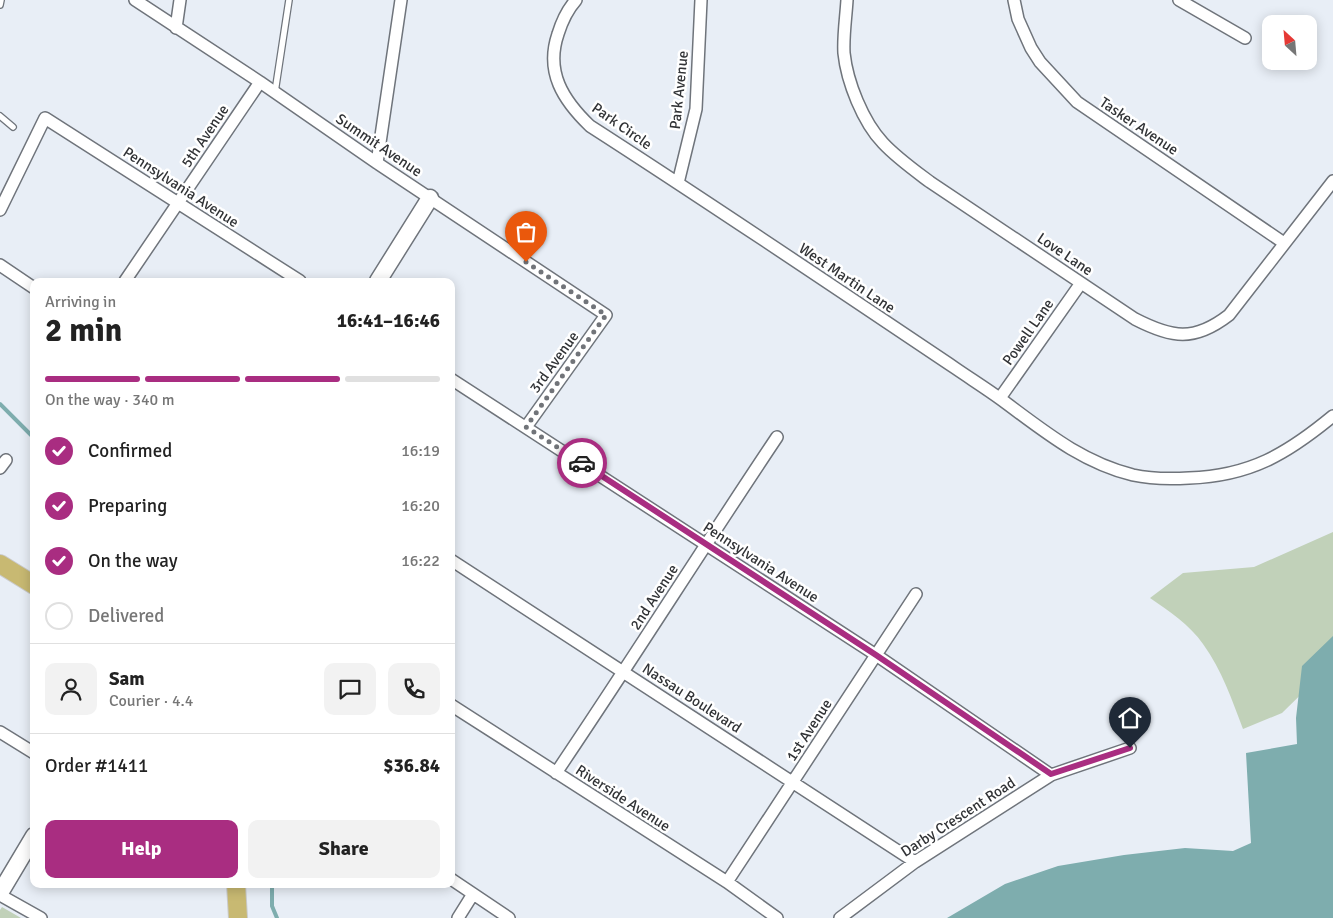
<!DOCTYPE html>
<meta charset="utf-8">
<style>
body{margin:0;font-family:Signika,sans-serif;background:#f2f2f2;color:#222;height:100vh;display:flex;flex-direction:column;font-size:19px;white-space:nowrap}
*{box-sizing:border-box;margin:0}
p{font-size:16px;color:#767676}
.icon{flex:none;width:28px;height:28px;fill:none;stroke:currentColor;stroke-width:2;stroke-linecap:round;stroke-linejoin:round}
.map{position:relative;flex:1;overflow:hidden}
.details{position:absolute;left:30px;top:278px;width:425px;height:610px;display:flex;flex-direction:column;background:#fff;border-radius:10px;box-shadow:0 2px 12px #0003}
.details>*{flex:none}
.needle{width:32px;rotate:334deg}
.buttons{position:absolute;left:1262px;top:15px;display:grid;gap:10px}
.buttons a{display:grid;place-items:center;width:55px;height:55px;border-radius:10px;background:#fff;box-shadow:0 2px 12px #0003;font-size:25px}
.pin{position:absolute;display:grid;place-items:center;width:42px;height:42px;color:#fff;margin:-51px -21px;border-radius:50% 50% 50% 0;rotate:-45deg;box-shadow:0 0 5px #0007}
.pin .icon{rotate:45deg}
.courier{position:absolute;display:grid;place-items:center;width:50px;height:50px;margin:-25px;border:4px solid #a92d81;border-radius:50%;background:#fff;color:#222;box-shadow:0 1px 6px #0007}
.summary em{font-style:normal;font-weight:700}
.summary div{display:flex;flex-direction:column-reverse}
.summary{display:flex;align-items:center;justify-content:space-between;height:85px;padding:0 15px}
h1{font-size:32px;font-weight:700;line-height:38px}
.bar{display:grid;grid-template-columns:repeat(4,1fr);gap:8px 5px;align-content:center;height:60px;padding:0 15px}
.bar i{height:6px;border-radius:4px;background:#e0e0e0}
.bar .on{background:#a92d81}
.bar p{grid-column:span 4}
.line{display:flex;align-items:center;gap:12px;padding:0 15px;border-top:1px solid #e0e0e0}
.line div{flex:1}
.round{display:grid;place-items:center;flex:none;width:52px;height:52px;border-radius:10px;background:#f2f2f2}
ol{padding:0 15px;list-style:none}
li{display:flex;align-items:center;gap:15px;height:55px}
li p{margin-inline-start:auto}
li .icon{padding:5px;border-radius:50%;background:#a92d81;color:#fff;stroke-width:4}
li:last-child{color:#767676}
li i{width:28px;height:28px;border:2px solid #e0e0e0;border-radius:50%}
.primary-button{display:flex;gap:10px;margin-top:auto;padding:10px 15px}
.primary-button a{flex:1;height:58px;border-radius:10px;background:#a92d81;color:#fff;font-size:20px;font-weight:700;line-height:58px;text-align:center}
.primary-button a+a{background:#f2f2f2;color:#222}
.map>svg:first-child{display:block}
</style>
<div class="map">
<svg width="1333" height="918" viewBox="0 0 1333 918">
<rect width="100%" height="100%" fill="#e8eef6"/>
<!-- green -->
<path fill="#c1d1b9" d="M1333 532V663L1282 713 1243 729C1232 700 1222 670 1203 644 1190 625 1169 611 1150 598L1183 573 1254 567Z
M2 907 21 918H0V910Z"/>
<!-- water -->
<path fill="#7eadae" d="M1333 636V918H947L1005 884 1058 866 1124 855 1185 848 1233 851 1251 843 1246 753 1297 744 1296 718 1302 666Z"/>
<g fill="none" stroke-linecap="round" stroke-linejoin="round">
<!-- stream -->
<path stroke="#7eadae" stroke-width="4" d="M0 404 34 438
M272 884V906L277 918"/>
<!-- lane casing -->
<g stroke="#6f747b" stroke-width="8">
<path id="lane" d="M0 5 1 0
M275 92 289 0
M0 116 13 127"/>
</g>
<!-- street casing -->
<g stroke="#6f747b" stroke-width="14">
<path id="street" d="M135 0 260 82 377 163 606 315 526 427
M576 0C567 10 562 21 558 34 545 72 563 100 590 126 713 205 834 287 955 368 971 379 987 389 1002 400 1044 431 1081 462 1133 475 1151 479 1171 479 1189 478 1250 476 1287 454 1333 416
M847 0C846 17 843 36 844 53 847 82 863 122 883 143 897 158 914 170 930 182L1135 319C1172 338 1194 342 1229 315L1333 181
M1014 0 1018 19 1031 48 1040 62 1077 102 1284 243
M1179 0 1245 38
M176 28 180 0
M377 163 401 0
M678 183 696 109 701 0
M0 210 45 118 300 281
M0 265 34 288
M125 281 260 82
M451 379 876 655 1051 775
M1000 398 1081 283
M0 468 6 460
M451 560 915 862
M451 705 727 882 777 918
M0 732 34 753
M556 773C631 662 702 549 777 437
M451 879 509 918
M727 882 916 594
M0 895 41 918
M458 918 473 894
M840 918 915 862 1051 775 1130 748"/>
</g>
<!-- secondary casing -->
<g stroke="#6f747b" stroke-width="19">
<path id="secondary" d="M378 281 430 198
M0 893 34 836"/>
</g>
<!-- primary casing -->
<g stroke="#c9cacb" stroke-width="20">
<path id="primary" d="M0 564 34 585
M236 884 238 918"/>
</g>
<!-- lane -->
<use href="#lane" stroke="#fff" stroke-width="5.5"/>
<!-- street -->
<use href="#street" stroke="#fff" stroke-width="11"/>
<!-- secondary -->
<use href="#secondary" stroke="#fff" stroke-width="16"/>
<!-- primary -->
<use href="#primary" stroke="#c8b972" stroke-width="18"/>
</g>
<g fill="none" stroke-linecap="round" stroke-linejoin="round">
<!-- done -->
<path stroke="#717479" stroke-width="5" stroke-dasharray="0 9" d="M526 262 606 315 526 427 582 463"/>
<!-- route -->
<path stroke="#a92d81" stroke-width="6" d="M582 463 876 655 1051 774 1130 748"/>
</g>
<g text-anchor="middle" stroke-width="5" stroke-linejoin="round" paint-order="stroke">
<!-- street labels -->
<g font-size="15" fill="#313336" stroke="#fff">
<text transform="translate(679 90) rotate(-84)" y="5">Park Avenue</text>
<text transform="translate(622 126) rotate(35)" y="5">Park Circle</text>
<text transform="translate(1139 126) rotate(34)" y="5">Tasker Avenue</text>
<text transform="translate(205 136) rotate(-56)" y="5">5th Avenue</text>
<text transform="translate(379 145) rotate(34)" y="5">Summit Avenue</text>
<text transform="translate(181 187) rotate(33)" y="5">Pennsylvania Avenue</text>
<text transform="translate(1065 254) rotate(34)" y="5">Love Lane</text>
<text transform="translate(847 278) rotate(34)" y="5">West Martin Lane</text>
<text transform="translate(1028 332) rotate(-55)" y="5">Powell Lane</text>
<text transform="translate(554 362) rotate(-54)" y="5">3rd Avenue</text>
<text transform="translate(761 562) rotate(33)" y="5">Pennsylvania Avenue</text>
<text transform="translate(654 597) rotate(-57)" y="5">2nd Avenue</text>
<text transform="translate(692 698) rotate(33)" y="5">Nassau Boulevard</text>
<text transform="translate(809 730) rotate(-57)" y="5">1st Avenue</text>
<text transform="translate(623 798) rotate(33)" y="5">Riverside Avenue</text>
<text transform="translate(958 817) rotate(-33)" y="5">Darby Crescent Road</text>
</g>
</g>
</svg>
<div class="buttons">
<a><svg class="needle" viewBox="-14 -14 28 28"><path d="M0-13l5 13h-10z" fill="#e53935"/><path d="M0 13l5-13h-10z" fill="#767676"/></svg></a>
</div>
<div class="pin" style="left:526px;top:262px;background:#ea580c"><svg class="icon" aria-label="bag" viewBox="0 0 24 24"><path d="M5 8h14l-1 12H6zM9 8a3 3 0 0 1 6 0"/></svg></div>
<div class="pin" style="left:1130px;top:748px;background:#1f2937"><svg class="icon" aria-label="home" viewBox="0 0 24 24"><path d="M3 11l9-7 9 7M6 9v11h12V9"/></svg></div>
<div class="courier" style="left:582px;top:463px"><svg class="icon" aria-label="car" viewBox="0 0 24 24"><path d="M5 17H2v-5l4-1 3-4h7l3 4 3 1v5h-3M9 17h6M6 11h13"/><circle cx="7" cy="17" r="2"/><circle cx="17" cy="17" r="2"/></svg></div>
<section class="details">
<div class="summary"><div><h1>2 min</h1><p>Arriving in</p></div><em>16:41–16:46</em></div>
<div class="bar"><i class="on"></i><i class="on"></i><i class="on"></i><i></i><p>On the way · 340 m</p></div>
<ol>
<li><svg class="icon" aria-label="check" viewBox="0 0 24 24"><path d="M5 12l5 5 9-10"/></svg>Confirmed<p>16:19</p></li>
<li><svg class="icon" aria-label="check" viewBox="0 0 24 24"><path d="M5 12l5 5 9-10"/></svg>Preparing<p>16:20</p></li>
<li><svg class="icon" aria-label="check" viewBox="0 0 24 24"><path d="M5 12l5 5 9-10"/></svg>On the way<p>16:22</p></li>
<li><i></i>Delivered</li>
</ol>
<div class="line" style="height:90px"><a class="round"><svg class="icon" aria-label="person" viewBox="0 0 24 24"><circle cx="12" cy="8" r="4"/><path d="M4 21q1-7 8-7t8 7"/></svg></a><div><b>Sam</b><p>Courier · 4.4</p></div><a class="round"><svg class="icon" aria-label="chat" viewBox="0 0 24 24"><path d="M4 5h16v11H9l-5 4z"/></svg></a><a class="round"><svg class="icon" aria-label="phone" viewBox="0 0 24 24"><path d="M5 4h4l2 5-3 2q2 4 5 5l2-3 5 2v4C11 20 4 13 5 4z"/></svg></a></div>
<div class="line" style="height:65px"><div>Order #1411</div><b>$36.84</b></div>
<div class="primary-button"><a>Help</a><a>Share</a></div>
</section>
</div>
